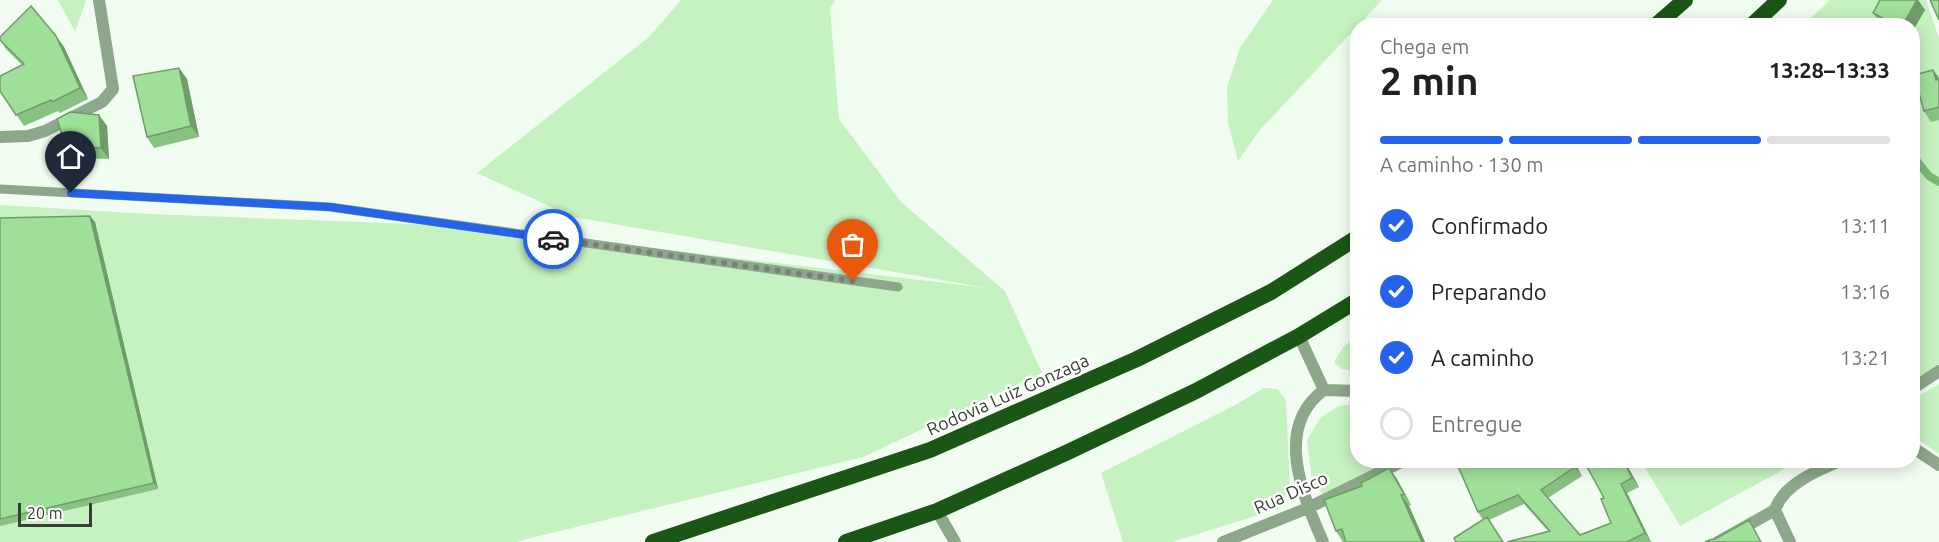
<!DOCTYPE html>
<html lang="pt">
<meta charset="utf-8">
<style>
body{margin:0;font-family:Ubuntu,sans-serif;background:#f2f2f2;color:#202124;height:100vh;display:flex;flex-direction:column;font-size:22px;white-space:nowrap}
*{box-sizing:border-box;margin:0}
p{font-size:20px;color:#757577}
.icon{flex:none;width:33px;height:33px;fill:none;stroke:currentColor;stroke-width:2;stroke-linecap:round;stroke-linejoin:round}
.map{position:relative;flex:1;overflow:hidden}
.panel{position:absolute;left:1350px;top:18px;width:570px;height:450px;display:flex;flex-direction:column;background:#fff;border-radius:24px;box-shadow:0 3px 15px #0003}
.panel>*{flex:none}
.scale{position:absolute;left:18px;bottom:15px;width:74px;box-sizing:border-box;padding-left:6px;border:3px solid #393d38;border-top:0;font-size:16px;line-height:21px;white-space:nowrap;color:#393d38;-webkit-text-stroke:4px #fff;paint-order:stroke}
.pin{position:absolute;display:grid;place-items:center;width:51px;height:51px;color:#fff;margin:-62px -26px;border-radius:50% 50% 50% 0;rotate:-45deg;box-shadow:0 0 6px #0007}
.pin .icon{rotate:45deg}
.courier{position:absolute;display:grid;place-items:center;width:60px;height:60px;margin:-30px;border:4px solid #2563eb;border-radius:50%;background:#fff;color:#222;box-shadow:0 2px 8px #0007}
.head em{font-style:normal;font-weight:700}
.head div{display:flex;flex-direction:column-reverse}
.head{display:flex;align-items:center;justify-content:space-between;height:102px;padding:0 30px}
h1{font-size:39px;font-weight:700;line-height:45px}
.bar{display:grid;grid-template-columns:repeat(4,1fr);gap:9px 6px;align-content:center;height:72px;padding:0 30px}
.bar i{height:8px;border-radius:4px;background:#e0e0e0}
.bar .on{background:#2563eb}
.bar p{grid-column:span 4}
ol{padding:0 30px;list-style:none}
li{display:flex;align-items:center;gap:18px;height:66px}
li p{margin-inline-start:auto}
li .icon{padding:6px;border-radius:50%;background:#2563eb;color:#fff;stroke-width:4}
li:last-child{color:#757577}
li i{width:33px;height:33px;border:3px solid #e0e0e0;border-radius:50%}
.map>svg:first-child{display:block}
</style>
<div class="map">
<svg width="1939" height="542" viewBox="0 0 1939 542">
<rect width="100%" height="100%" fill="#f2fdf1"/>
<!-- green -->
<path fill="#c6f2c1" d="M58 0H86L75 32Z
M681 0H836L830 8 839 119 902 203 1005 291 1042 373 863 457 515 542H0V205L149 214 465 226 988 288 573 217 477 173 649 37Z
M1273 0H1382L1259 131 1238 161 1228 123 1227 87 1240 48Z
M1830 0H1926L1939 38V364L1913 381 1912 26H1802Z
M1357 337V372L1342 369 1334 362 1343 347Z
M1939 384V454L1913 436 1912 400Z
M1264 388 1278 389 1286 401 1290 490 1281 508 1172 542H1123L1101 473 1237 404Z
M1357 404 1358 460 1393 461 1324 495 1312 482 1307 440 1320 418 1338 406Z
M1641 461H1799L1680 526Z"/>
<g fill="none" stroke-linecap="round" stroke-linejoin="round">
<!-- stream -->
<path stroke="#7aba74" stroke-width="8" d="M1912 155 1929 176 1939 182"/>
<!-- service -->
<path stroke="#8ca789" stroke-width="9" d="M0 189 330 207 898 287"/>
<!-- minor -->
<path stroke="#8ca789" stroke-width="12" d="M0 137 28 136 45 131 102 102 113 89 99 0
M1299 336 1324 390
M1912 389 1939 371
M1324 390 1358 391
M1912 447 1939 465
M1775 510 1790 542
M937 511 955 542
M1223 542 1308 508 1405 460
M1323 542C1303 496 1273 427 1324 390
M1718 542 1775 510C1783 484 1820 469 1843 460"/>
<!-- trunk -->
<path stroke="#1a5616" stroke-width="16" d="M1655 26 1685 0
M1751 26 1779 0
M653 542 930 450 1137 359 1271 292 1358 237
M846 542 937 511 1068 452 1196 391 1299 336 1358 300"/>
</g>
<!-- wall -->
<path fill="#89c183" d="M1880 0H1918L1925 10 1912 32V26H1884L1881 24 1873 13Z
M56 36 64 47 88 99 60 113 58 111 24 126 0 91 22 65 6 49 0 40V37Z
M179 68 187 79 199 137 154 148 147 137Z
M1933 70 1939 78V120L1931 122 1924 111Z
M99 115 107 126 109 159 74 158 66 147Z
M90 216 95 222 158 489 0 526V218Z
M1464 460H1573L1582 476 1548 498 1580 535 1611 523 1604 498 1590 460H1624L1639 487 1627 493 1651 542H1507L1548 531 1524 504 1489 520H1483L1478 512Z
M1389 468 1397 479 1411 505 1409 506 1425 542H1343L1336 531Z"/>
<!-- shaded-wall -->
<path fill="#6f9d6a" d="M1917 0H1918L1925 10 1912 32V26H1902Z
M56 36 64 47 88 99 80 88Z
M179 68 187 79 199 137 191 126Z
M1933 70 1939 78V85L1936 80Z
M99 115 107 126 109 159 101 148Z
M90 216 95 222 158 489 154 483Z
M1572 460H1573L1582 476 1575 467Z
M1623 460H1624L1639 487 1632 478Z
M1389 468 1397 479 1411 505 1404 494Z
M1621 484 1627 493 1651 542 1645 533Z
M1401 495 1409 506 1425 542H1422Z"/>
<!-- building -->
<path fill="#9fe098" stroke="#6f9d6a" stroke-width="1.5" d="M1880 0H1917L1902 26H1897L1873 13Z
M1930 0H1939V20Z
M31 6 56 36 80 88 52 102 51 100 16 115 0 91V76L24 64 0 40V37Z
M179 68 191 126 147 137 133 76Z
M1933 70 1936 80 1939 79V107L1924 111 1914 75Z
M70 112 99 115 101 148 66 147 57 119Z
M90 216 154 483 0 519V218Z
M1464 460H1572L1575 467 1541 490 1580 535 1611 523 1601 499 1604 498 1585 463 1590 460H1623L1632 478 1621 484 1645 533 1627 542H1507L1550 531 1518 495 1478 512 1457 464Z
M1389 468 1404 494 1401 495 1422 542H1346L1342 529 1336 531 1324 500 1362 486 1361 483Z
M1487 517 1503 542H1456L1454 538Z
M1749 520 1761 542H1705L1709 540 1715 539Z"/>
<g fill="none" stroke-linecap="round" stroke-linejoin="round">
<!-- done -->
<path stroke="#7a8079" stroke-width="6" stroke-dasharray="0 10.8" d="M553 239 853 281"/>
<!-- route -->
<path stroke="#2563eb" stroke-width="8" d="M71 193 330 207 553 239"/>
</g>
<g text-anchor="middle" stroke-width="5" stroke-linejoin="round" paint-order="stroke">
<!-- street labels -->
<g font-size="18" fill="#393d38" stroke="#fff">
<text transform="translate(1008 395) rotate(-24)" y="6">Rodovia Luiz Gonzaga</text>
<text transform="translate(1291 493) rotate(-24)" y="6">Rua Disco</text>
</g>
</g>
</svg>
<div class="scale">20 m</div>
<div class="pin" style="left:853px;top:281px;background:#ea580c"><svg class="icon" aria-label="bag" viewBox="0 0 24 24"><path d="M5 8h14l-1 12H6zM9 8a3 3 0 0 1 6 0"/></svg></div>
<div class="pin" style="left:71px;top:193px;background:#1f2937"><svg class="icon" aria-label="home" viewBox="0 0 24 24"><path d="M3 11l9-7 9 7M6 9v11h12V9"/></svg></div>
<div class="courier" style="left:553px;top:239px"><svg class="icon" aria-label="car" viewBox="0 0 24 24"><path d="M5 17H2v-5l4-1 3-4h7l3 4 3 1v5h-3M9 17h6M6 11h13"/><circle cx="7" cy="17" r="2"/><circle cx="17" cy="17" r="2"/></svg></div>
<section class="panel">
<div class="head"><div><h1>2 min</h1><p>Chega em</p></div><em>13:28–13:33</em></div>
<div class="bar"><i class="on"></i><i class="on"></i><i class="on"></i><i></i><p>A caminho · 130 m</p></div>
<ol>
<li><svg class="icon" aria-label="check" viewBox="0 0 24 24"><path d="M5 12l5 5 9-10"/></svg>Confirmado<p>13:11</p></li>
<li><svg class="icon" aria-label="check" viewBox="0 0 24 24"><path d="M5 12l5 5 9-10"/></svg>Preparando<p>13:16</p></li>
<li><svg class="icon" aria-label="check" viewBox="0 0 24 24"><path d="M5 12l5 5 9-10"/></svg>A caminho<p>13:21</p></li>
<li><i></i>Entregue</li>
</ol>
</section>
</div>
